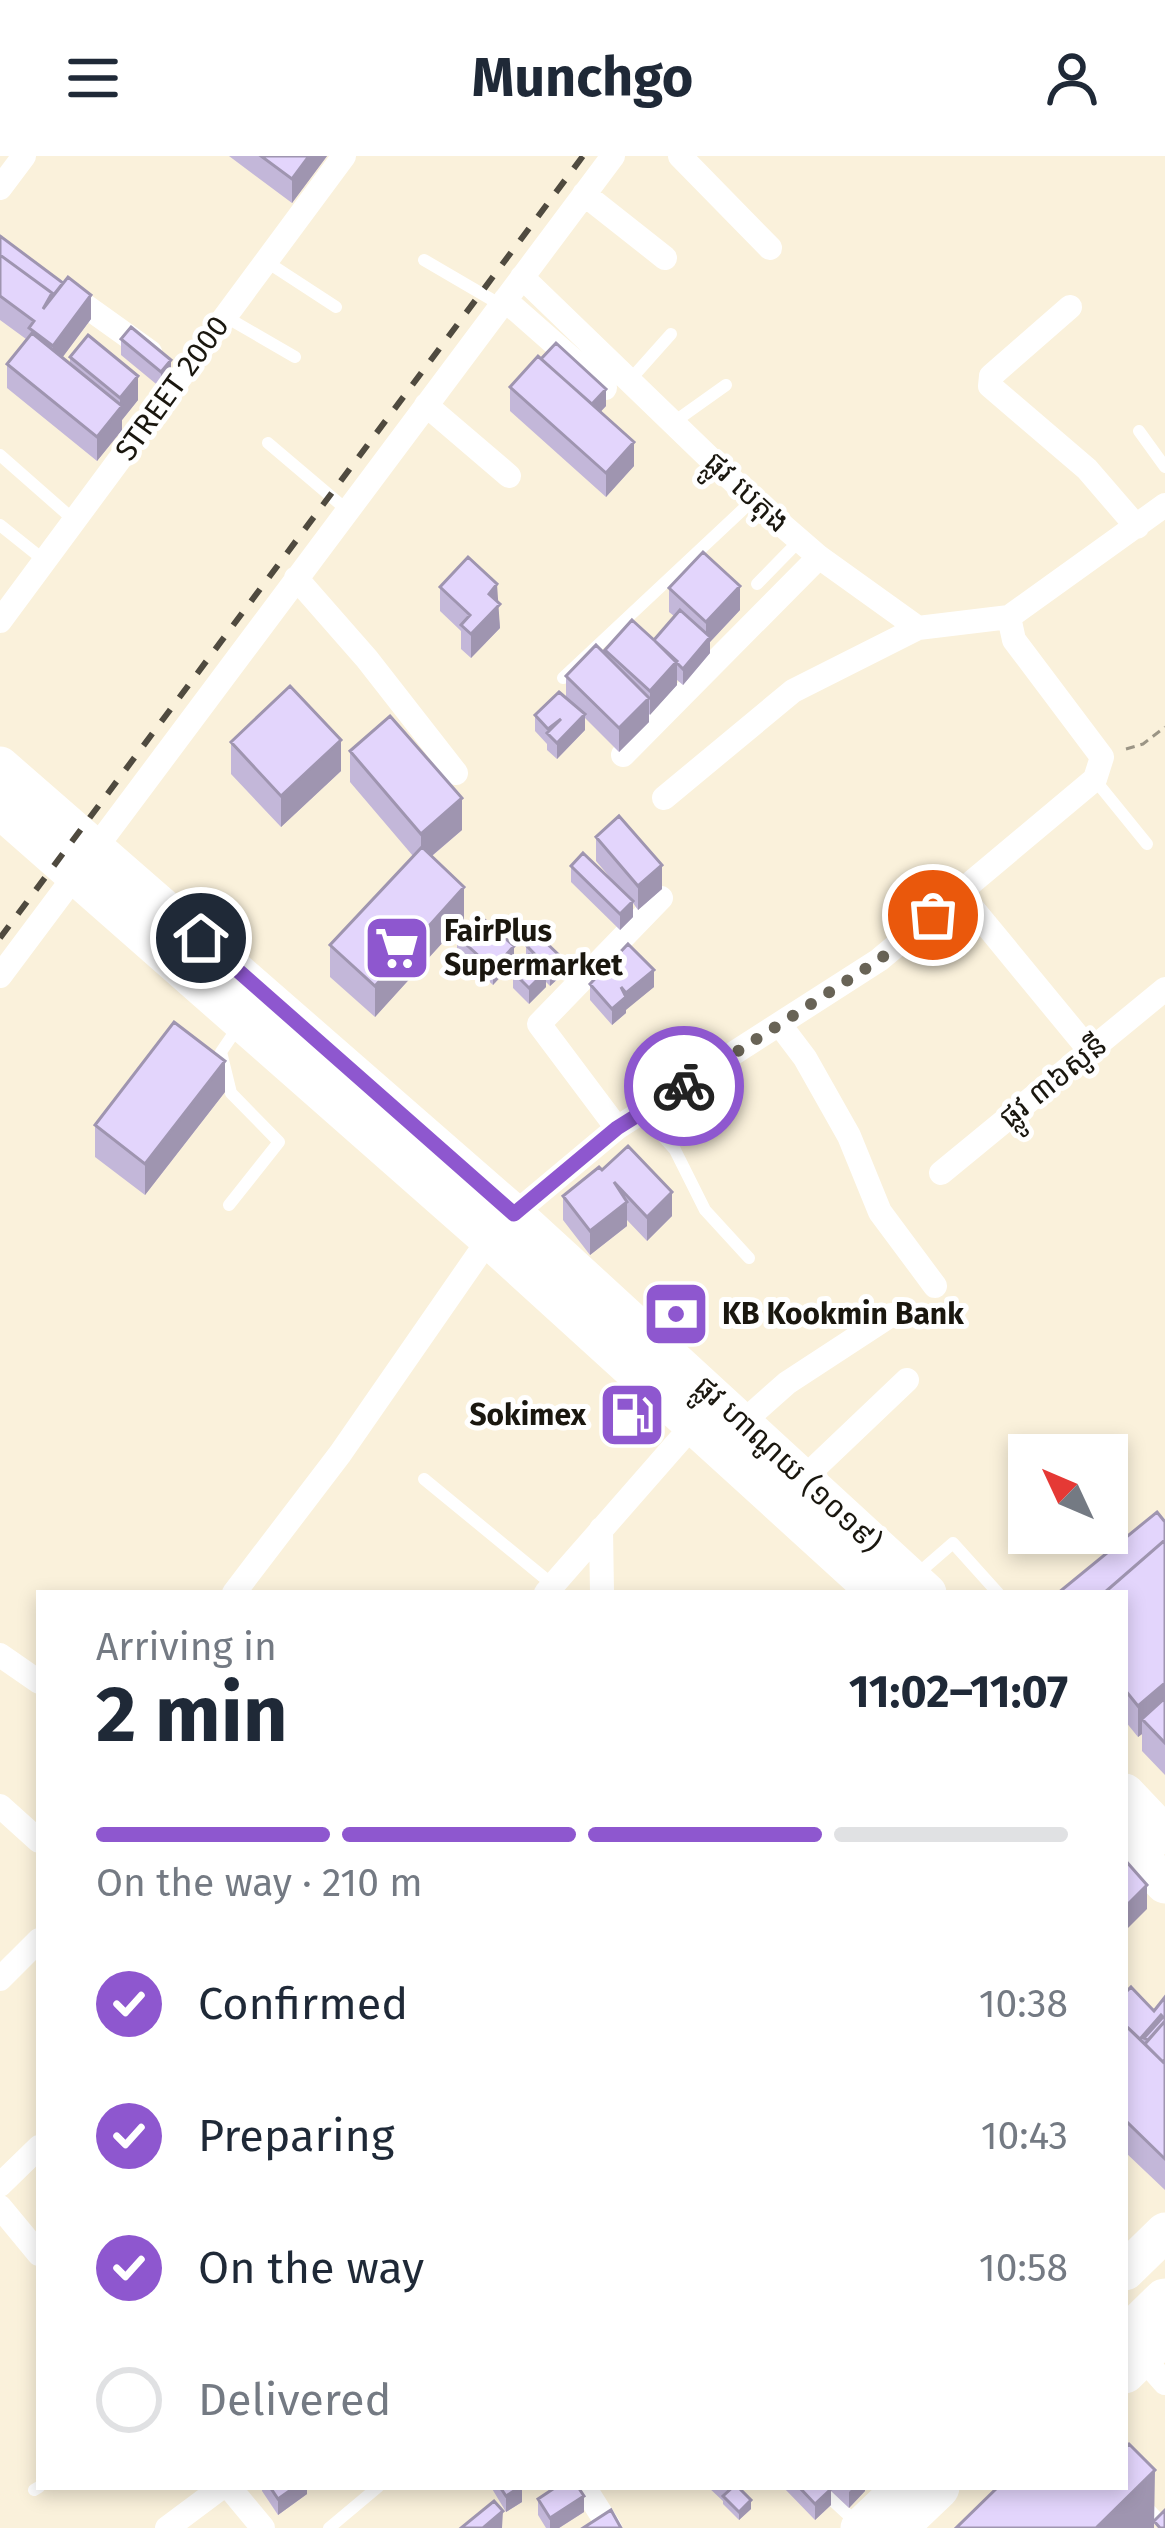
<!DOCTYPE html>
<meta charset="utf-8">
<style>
body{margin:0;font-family:"Fira Sans","Noto Sans Khmer",sans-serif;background:#f6f6f7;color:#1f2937;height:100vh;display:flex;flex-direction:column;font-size:45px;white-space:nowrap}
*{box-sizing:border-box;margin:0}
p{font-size:39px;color:#747a83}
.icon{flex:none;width:66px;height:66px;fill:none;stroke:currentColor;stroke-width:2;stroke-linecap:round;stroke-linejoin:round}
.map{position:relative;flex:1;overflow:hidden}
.panel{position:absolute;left:36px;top:1434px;width:1092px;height:900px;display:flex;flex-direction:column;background:#fff;border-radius:0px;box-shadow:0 6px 18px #0003}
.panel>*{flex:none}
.needle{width:78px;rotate:314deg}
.fabs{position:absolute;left:1008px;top:1278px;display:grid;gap:24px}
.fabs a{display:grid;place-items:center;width:120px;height:120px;border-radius:0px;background:#fff;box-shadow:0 6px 18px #0003;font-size:60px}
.pin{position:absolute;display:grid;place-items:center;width:102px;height:102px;color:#fff;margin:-51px;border:6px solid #fff;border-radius:50%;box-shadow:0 3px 12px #0007}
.courier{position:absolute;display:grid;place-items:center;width:120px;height:120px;margin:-60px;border:9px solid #8e57cf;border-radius:50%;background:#fff;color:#222;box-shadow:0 3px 15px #0007}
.summary em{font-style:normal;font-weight:700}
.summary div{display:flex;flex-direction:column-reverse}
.summary{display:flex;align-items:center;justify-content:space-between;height:204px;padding:0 60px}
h1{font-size:78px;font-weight:700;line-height:90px}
.bar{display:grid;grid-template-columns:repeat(4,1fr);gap:18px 12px;align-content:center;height:144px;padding:0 60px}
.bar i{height:15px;border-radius:9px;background:#e0e1e3}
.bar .current{background:#8e57cf}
.bar p{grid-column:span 4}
ol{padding:0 60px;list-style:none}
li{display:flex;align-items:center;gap:36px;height:132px}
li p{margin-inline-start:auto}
li .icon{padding:12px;border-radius:50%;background:#8e57cf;color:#fff;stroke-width:4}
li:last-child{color:#747a83}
li i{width:66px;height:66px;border:6px solid #e0e1e3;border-radius:50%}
header{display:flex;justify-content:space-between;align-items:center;height:156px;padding:0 60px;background:#fff;font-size:54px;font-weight:700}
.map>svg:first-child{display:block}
</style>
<header><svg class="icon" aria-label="menu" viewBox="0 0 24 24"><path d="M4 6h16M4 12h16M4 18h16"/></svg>Munchgo<svg class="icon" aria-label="person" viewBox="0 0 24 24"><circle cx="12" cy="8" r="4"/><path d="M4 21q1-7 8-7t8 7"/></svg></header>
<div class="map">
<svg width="1165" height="2372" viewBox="0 0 1165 2372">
<rect width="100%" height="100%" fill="#faf1db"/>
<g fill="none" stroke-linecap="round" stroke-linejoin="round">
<!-- path -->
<path stroke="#9b9585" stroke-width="3" stroke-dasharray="9 6" stroke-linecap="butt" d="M1126 593 1143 588 1165 571"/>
<!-- lane -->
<path stroke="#fff" stroke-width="12" d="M424 104 501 149
M267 106 336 151
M226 161 295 201
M630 224 671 178
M674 266 726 229
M1139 275 1165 311
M268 287 347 354
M0 299 75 365
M0 369 45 405
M757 428 799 385
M563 522 753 344
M1095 624 1147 688
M642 957 675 994 705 1054 749 1102
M229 1049 279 986 231 937 221 896 240 868
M424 1323 553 1429
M915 1420 953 1387 998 1437
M1125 2328 1165 2370
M818 2331 856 2366
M34 2334 39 2331
M329 2372 378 2331"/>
<!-- street -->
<path stroke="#fff" stroke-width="24" d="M680 0 770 92
M0 32 24 0
M584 38 665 102
M522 121 753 344 819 401 918 472 1009 461 1165 349
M66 136 150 196
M505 144 605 232
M1070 151 991 220 990 230 1087 313 1137 371
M426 249 509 320
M296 422 367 503 456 617
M0 465 344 0
M623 599 819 401
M664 642 793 535 918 472
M960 737 1090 895
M0 820 613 0
M780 869 805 902 849 980 880 1056 935 1130
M617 972 539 868 661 742
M941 1017 1165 833
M514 1058 617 972 879 804 1095 623 1102 601 1014 484 1009 461
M743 1266 787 1227 891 1159
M804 1322 907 1224
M601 1373 602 1437
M234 1437 340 1298 489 1083
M546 1437 700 1261
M0 1499 39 1526
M0 1650 39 1685
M0 1823 39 1784
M0 2029 39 1991
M0 2051 39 2098
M1142 2201 1165 2227
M229 2331 263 2372
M584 2331 610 2372
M167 2372 222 2331"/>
<!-- primary -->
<path stroke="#fff" stroke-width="39" d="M0 610 514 1058 927 1437
M0 653 489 1083 878 1437
M1125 1637 1165 1679
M1125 1686 1165 1728
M1125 2115 1165 2076
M1125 2218 1165 2179
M860 2372 903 2331"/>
<!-- highway -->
<path stroke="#fff" stroke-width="45" d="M1125 2184 1165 2145
M894 2372 937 2331"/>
<!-- rail -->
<path stroke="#4f4a3f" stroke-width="6" stroke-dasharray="15 15" stroke-linecap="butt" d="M0 782 583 0"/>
</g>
<!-- wall -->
<path fill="#c3b7d9" d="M229 0H327L292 47Z
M0 80 91 163 62 202 70 208V201L138 244 122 264V274L97 305 7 232V208L26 183 0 164Z
M121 183 171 220 161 232 121 199Z
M510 231 606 250 600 256 634 310 606 341 510 255Z
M440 431 497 445 500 472 471 502 461 493V475L440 455Z
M669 432 740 454 710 486V497L683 529 677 524V529L649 559V566L619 596 585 562V574L557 603 547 594V588L535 575V559L566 542V520L605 498V494L654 484 674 460 669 456Z
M231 586 341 615 281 671 231 618Z
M350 595 462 674 432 700 464 763 375 861 330 821V789L413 700 350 626Z
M596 681 662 733 638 754 633 747V761L620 774 571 726V710L619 732 596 705Z
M457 780 514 806 493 829 457 796Z
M526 789 562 819 550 830 546 826V831L529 848 513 832V816L526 803Z
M590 828 654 831 626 853V857L612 869 590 844Z
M225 936 145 1039 95 1001V969Z
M602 1014 672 1060 647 1085 627 1064V1070L590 1099 563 1064V1040Z
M1165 1366V1619L1142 1595V1578L1138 1581 1125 1565V1437Z
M1125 1837 1154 1855 1165 1841V2034L1125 1996Z
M262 2331H307V2338L278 2359 262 2335Z
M491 2331H522V2346L506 2356Z
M551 2331H578L584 2356 559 2372H546L538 2359V2343L552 2333Z
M708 2331H738L751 2353 739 2364 723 2348V2345Z
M783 2331H865V2335L849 2352 831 2335V2349L815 2364Z"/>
<!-- shaded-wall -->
<path fill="#9f95b0" d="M309 0H327L292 47V23Z
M91 139V163L53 214V190Z
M171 204V220L161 232V216Z
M138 220V244L122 264V274L97 305V281L120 253V242Z
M606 233V250L591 266V250Z
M634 286V310L606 341V317Z
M497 428 500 472 471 502V478L489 438Z
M740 430V454L710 486V497L683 529V513L706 485V466Z
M677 505V529L650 559V535Z
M649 542V566L619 596V572Z
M585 558V574L557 603V587Z
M341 584V615L281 671V640Z
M462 642V674L421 709V678Z
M662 709V733L638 754V730Z
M464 731V763L375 861V830Z
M633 745V761L620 774V758Z
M514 790V806L493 829V813Z
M562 802V819L550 830V814Z
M654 814V831L626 854V837Z
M546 815V831L529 848V832Z
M626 841V857L612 869V853Z
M225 905V936L145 1039V1008Z
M672 1036V1060L647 1085V1061Z
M627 1046V1070L590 1099V1075Z
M1165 1527V1558L1142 1563V1578L1138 1581V1550Z
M1147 1729V1753L1125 1775V1751Z
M1155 2314 1154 2372H1096Z
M295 2331H307V2338L278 2359V2343Z
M520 2331H522V2346L506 2356V2340Z
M854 2331H865V2335L849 2352V2336Z
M831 2333V2349L815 2364V2348Z
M584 2340V2356L559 2372H550V2362Z
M751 2344V2353L739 2364V2356Z
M503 2355 502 2372H483Z"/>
<!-- building -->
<path fill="#e3d5fc" stroke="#9f95b0" stroke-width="3" d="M261 0H309L292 23Z
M0 80 63 127 52 141 51 139 52 137 0 99Z
M0 99 52 137 43 153 68 121 91 139 53 190 29 172 34 165 0 140Z
M131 171 171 204 161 216 121 183Z
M32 177 122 250 97 281 7 208Z
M88 179 138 220 120 242 70 201Z
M556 187 606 233 592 248 541 203Z
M538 200 634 286 606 317 510 231Z
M703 396 740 430 706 466 669 432Z
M468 401 497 428 489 438 500 448 471 478 461 469 470 459 440 431Z
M680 454 710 481 683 513 654 484Z
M632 464 677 505 650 535 605 494Z
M596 489 649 542 619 572 566 520Z
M290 530 341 584 281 640 231 586Z
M559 536 585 558 557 587 547 577 561 563 548 573 535 559Z
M390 560 462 642 421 678 350 595Z
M619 660 662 709 638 730 596 681Z
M422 691 464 731 375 830 330 789Z
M583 697 633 745 620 758 571 710Z
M478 758 514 790 493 813 457 780Z
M537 778 562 802 550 814 526 789Z
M628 788 654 814 626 837 621 831 626 841 612 853 590 828Z
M529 799 546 815 529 832 513 816Z
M174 866 225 905 145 1008 95 969Z
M628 990 672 1036 647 1061 614 1026 627 1046 590 1075 563 1040 599 1011 602 1014Z
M1157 1356 1165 1366V1384L1104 1437H1058Z
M1165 1384V1527L1138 1550 1125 1534V1437H1104Z
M1165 1542V1587L1142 1563Z
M1125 1704 1147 1729 1125 1751Z
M1131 1831 1154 1855 1165 1841V1865L1148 1884 1144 1882 1163 1861 1161 1859 1140 1883 1125 1869V1837Z
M1165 1865V1903L1163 1906 1145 1888Z
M1125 1869 1165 1908V2003L1125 1964Z
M1129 2288 1155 2314 1096 2372H956L998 2331H1125V2292Z
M270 2331H295L278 2343Z
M500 2331H520L506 2340Z
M556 2331H578L584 2340 550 2362 538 2343Z
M733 2331H738L751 2344 739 2356 723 2340Z
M799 2331H830L831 2333 815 2348Z
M494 2345 503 2355 483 2372H461Z
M611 2354 621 2372H583Z
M1165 2354V2372H1160L1154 2365Z"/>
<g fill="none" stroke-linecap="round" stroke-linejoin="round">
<!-- done -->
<path stroke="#686356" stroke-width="12" stroke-dasharray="0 21.6" d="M684 930 879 804 933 759"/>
<!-- route -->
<path stroke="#8e57cf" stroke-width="15" d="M201 782 514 1058 617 972 684 930"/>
</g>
<!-- icons -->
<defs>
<g id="supermarket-square" transform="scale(3.45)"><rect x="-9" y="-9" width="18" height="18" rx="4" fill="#8e57cf" stroke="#fff"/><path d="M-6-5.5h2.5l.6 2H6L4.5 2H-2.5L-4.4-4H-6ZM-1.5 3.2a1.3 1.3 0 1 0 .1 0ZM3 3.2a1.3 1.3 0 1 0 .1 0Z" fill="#fff"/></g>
<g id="bank-square" transform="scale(3.45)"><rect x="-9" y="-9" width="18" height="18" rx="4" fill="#8e57cf" stroke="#fff"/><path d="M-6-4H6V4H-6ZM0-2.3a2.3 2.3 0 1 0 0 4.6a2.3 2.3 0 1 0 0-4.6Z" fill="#fff"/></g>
<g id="fuel-square" transform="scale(3.45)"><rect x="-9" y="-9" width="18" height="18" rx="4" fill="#8e57cf" stroke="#fff"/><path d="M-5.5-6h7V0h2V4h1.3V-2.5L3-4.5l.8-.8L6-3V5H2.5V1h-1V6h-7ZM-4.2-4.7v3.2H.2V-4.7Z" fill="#fff"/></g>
</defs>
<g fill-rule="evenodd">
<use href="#supermarket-square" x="397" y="792"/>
<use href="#bank-square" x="676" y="1158"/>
<use href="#fuel-square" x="632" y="1259"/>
</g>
<g text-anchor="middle" stroke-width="10" stroke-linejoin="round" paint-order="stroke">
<!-- street labels -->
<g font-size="30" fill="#1a170f" stroke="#fff">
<text transform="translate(172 232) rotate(-54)" y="10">STREET 2000</text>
<text transform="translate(747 336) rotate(43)" y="10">ផ្លូវ បេតុង</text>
<text transform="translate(1053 925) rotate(-39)" y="10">ផ្លូវ ៣៦សូនី</text>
<text transform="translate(788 1308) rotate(43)" y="10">ផ្លូវ ហាណូយ (១០១៩)</text>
</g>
<!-- poi labels -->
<g font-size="30" font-weight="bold" fill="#1a170f" stroke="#fff" text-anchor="start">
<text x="444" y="785">FairPlus<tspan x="444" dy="34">Supermarket</tspan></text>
<text x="722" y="1168">KB Kookmin Bank</text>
<text x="586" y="1269" text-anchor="end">Sokimex</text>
</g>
</g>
</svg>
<div class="fabs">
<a><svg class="needle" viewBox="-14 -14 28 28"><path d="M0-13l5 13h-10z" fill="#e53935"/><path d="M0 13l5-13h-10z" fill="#747a83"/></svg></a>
</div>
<div class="pin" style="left:933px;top:759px;background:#ea580c"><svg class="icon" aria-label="bag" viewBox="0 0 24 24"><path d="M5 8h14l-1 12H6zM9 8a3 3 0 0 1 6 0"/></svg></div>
<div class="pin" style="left:201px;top:782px;background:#1f2937"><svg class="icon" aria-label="home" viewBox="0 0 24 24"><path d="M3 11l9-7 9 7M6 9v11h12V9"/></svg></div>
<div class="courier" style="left:684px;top:930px"><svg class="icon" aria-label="bike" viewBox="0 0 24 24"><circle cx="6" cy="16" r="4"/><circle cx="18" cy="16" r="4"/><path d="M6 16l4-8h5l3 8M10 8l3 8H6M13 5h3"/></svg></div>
<section class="panel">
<div class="summary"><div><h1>2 min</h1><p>Arriving in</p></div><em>11:02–11:07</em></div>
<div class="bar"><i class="current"></i><i class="current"></i><i class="current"></i><i></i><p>On the way · 210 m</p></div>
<ol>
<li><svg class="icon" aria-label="check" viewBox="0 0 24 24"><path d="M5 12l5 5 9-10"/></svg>Confirmed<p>10:38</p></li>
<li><svg class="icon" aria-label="check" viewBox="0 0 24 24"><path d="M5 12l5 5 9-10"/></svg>Preparing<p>10:43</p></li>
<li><svg class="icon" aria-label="check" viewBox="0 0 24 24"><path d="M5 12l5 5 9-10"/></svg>On the way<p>10:58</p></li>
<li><i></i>Delivered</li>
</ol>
</section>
</div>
